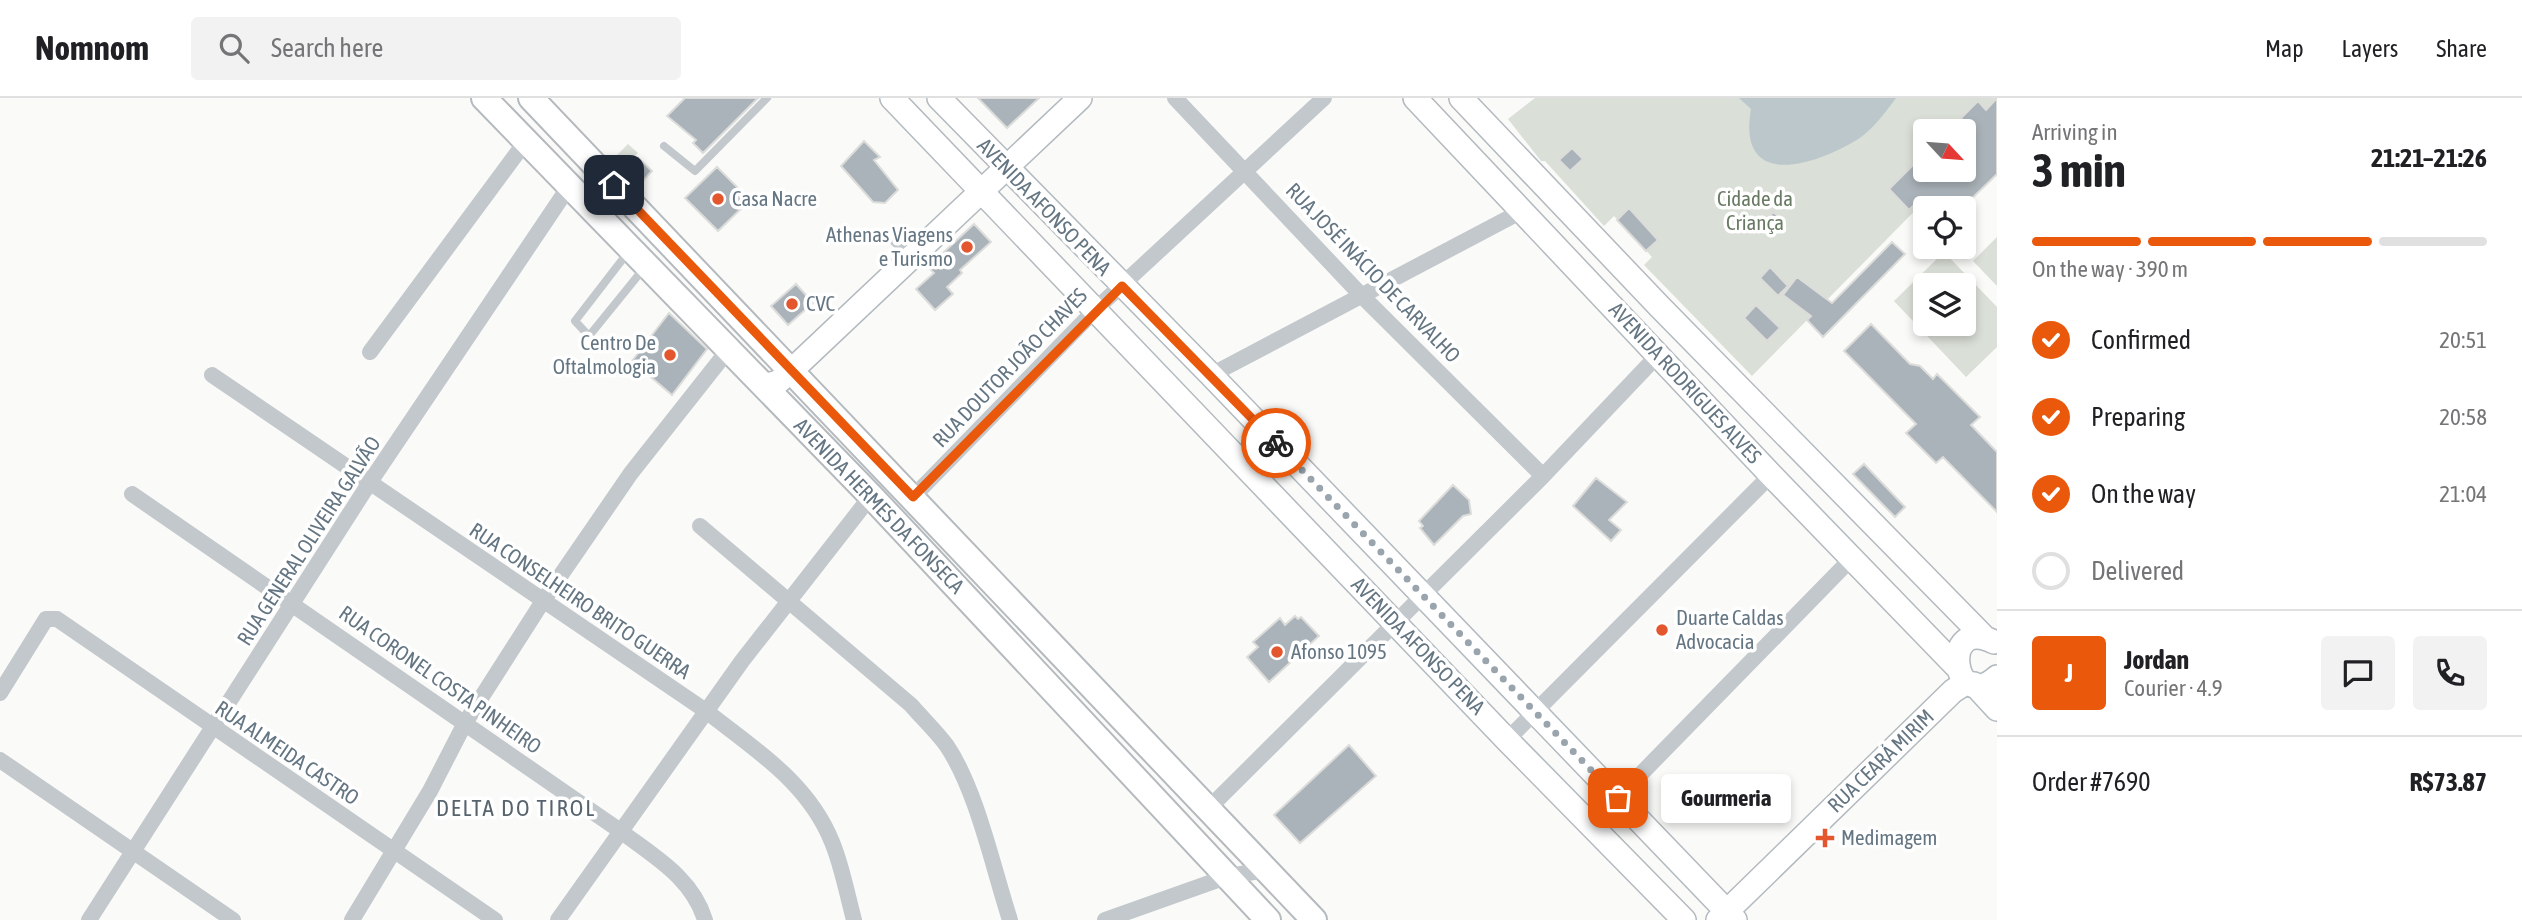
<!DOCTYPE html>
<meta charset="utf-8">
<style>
body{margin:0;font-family:"Asap Condensed",sans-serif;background:#f2f2f2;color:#202124;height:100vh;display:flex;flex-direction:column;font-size:26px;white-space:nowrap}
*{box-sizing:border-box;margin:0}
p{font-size:23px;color:#757577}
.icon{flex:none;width:38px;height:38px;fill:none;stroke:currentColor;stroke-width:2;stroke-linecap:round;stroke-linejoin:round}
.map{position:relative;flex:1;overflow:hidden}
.drawer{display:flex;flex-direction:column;background:#fff;width:525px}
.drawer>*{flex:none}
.needle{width:46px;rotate:116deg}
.tools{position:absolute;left:1913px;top:21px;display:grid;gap:14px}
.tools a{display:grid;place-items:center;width:63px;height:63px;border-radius:7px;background:#fff;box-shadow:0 4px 10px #0003;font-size:35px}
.pin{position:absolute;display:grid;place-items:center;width:60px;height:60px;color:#fff;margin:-30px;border-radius:14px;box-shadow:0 4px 10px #0006}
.courier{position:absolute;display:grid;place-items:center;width:70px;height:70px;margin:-35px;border:5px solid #ea580c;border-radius:50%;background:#fff;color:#222;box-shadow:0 2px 9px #0007}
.bubble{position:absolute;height:49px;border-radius:7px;background:#fff;box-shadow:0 4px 10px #0003;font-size:23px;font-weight:700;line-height:49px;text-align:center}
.headline em{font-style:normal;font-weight:700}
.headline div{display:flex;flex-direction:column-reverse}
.headline{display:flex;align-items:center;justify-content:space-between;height:119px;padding:0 35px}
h1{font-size:46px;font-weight:700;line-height:52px}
.bar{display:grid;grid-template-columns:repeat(4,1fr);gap:10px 7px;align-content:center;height:84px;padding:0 35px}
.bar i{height:9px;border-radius:5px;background:#e0e0e0}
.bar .current{background:#ea580c}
.bar p{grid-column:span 4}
.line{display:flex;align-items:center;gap:18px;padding:0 35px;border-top:2px solid #e0e0e0}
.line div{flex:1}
.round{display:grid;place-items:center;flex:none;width:74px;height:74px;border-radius:7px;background:#f2f2f2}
ol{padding:0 35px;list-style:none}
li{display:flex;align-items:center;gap:21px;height:77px}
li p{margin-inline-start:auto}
li .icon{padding:7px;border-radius:50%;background:#ea580c;color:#fff;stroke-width:4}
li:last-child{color:#757577}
li i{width:38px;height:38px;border:4px solid #e0e0e0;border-radius:50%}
header{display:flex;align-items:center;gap:42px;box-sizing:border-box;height:98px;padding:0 35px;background:#fff;border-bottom:2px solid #e0e0e0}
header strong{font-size:33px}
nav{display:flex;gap:38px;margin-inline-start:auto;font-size:24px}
.search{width:490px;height:63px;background:#f2f2f2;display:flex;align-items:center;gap:18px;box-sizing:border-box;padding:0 24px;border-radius:7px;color:#757577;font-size:26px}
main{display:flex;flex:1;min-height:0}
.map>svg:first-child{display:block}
</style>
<header>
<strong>Nomnom</strong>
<div class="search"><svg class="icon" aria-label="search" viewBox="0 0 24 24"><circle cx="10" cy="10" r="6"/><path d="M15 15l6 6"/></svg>Search here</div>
<nav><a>Map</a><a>Layers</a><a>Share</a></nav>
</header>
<main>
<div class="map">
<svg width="1997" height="822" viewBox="0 0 1997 822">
<rect width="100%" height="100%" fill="#fafaf8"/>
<!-- green -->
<path fill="#dadfd7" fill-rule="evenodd" d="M1535 0H1997V29L1964 63V33H1925V72H1955L1752 278 1644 167 1652 159 1614 118 1604 128 1545 63H1541L1508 21Z
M628 46 638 55 621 71 612 62Z
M1997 139V188L1973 163Z
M1944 154 1997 209V249L1966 279 1894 203ZM1925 187H1964V226H1925Z"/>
<!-- water -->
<path fill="#bbc7cb" d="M1739 0H1896C1885 15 1871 34 1855 43 1811 69 1737 91 1751 11Z"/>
<!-- building -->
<path fill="#aab3b9" stroke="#dcdcda" stroke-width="2" d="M685 0H758L703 55 693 45 696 42 667 18Z
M978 0H1039L1007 30Z
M1997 0V76L1962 110H1919L1915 106 1909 112 1889 91 1925 55V72H1964V33L1969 28 1961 20 1978 3 1986 12Z
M864 43 880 59 874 62 898 92 885 105 873 104 841 68Z
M1572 50 1583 61 1570 73 1559 62Z
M638 60 652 73 638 88 624 74Z
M717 69 750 102 718 133 685 100Z
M1629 110 1658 142 1646 153 1617 122Z
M1773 114 1783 122 1772 138 1761 130Z
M974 126 991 144 960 172 962 175 947 189 953 196 935 212 916 191 934 175 928 169Z
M1892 144 1905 156 1823 239 1807 222 1811 218 1783 197 1797 179 1832 205Z
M1770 169 1788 188 1778 198 1760 180Z
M796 186 813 205 788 227 771 208Z
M1756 207 1780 230 1767 243 1744 220Z
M669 215 707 251 672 297 632 263Z
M1871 226 1910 266 1920 268 1933 281 1937 276 1980 319 1971 327 1997 354V414L1943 359 1936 365 1906 335 1916 326 1844 253Z
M1864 366 1905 409 1895 419 1853 376Z
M1596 380 1627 404 1609 422 1621 432 1611 443 1573 408Z
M1453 387 1469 402 1471 416 1463 418 1434 447 1420 430 1423 428 1419 423Z
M1295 518 1298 521 1301 519 1319 538 1269 584 1247 559 1258 549 1253 544 1280 520 1285 527Z
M1349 647 1376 678 1300 745 1274 717Z"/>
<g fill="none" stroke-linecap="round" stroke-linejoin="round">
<!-- secondary casing -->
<g stroke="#b3babf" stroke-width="26">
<path id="secondary" d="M892 0 1507 642 1684 822
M939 0 1211 277 1735 822
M1415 0 1771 377 1956 568
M1461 0 1659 208 1985 540
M764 288 778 284 791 273 1080 0
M1994 544C1939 516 1952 619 1997 579
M1974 586 1997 611
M1718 822 1953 593 1967 584"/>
</g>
<!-- primary casing -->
<g stroke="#b5babe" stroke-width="28">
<path id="primary" d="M484 0 871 398 1268 822
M531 0 1314 822"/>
</g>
<!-- lane -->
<path stroke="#c3c8cc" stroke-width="8" d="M664 48 695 73 767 0
M888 138 908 157
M629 153 575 223 589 238 645 169"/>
<!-- street -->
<path stroke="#c3c8cc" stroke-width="16" d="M1175 0 1361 197 1543 378
M370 254 526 43
M212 277 706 613C754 651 808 684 832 744 842 768 847 796 854 822
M1211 277 1522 113
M132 396 619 732C653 758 692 779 705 822
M913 399 1096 211 1324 0
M700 428 911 607C923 621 936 633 947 648 977 693 993 770 1010 822
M0 595 46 521H57L495 822
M1507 642 1771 377
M0 662 233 822
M1209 710 1543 378 1658 257
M1591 727 1853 459
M89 822 370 384 568 90
M352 822 430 693 465 625 543 503 631 375 729 251
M558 822 742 563 871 398
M1105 822 1229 778 1266 772"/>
<!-- secondary -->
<use href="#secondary" stroke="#fff" stroke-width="23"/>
<!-- primary -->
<use href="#primary" stroke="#fff" stroke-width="24"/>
</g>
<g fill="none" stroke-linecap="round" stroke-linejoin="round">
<!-- done -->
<path stroke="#99a4ac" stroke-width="7" stroke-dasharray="0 12.6" d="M1276 345 1618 700"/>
<!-- route -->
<path stroke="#ea580c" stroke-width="9" d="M614 87 913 399 1122 188 1276 345"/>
</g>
<!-- markers -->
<g fill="#e4572e" stroke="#fff" stroke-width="2.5">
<circle cx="718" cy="101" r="7"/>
<circle cx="967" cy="149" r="7"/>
<circle cx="792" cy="206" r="7"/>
<circle cx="670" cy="257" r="7"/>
<circle cx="1662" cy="532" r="7"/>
<circle cx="1277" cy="554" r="7"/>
<path d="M1821.5 729.5h7v7h7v7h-7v7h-7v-7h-7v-7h7z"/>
</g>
<g text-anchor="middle" stroke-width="7" stroke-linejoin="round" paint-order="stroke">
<!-- poi labels -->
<g font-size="21" fill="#657683" stroke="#fff" text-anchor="start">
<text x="732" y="108">Casa Nacre</text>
<text x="953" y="144" text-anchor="end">Athenas Viagens<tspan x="953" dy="24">e Turismo</tspan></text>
<text x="806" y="213">CVC</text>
<text x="656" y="252" text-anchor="end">Centro De<tspan x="656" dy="24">Oftalmologia</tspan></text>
<text x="1676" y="527">Duarte Caldas<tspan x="1676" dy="24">Advocacia</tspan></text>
<text x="1291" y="561">Afonso 1095</text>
<text x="1841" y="747">Medimagem</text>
</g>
<!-- park labels -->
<g font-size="21" fill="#687a64" stroke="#fff">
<text x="1755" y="108">Cidade da<tspan x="1755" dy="24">Criança</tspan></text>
</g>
<!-- street labels -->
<g font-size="21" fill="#657683" stroke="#fff">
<text transform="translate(1044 109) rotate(46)" y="7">AVENIDA AFONSO PENA</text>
<text transform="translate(1373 175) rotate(46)" y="7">RUA JOSÉ INÁCIO DE CARVALHO</text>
<text transform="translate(1010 270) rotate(-46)" y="7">RUA DOUTOR JOÃO CHAVES</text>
<text transform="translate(1685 285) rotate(47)" y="7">AVENIDA RODRIGUES ALVES</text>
<text transform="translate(879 408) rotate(46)" y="7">AVENIDA HERMES DA FONSECA</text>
<text transform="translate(309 443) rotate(-57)" y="7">RUA GENERAL OLIVEIRA GALVÃO</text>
<text transform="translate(580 503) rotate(34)" y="7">RUA CONSELHEIRO BRITO GUERRA</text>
<text transform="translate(1418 548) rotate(46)" y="7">AVENIDA AFONSO PENA</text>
<text transform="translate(440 582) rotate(35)" y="7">RUA CORONEL COSTA PINHEIRO</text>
<text transform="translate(287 655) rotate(34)" y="7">RUA ALMEIDA CASTRO</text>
<text transform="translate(1881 663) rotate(-44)" y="7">RUA CEARÁ MIRIM</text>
</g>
<!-- neighbourhood labels -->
<g font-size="23" letter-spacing="2" fill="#57646e" stroke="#fff">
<text x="516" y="718">DELTA DO TIROL</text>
</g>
</g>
</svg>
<div class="tools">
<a><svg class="needle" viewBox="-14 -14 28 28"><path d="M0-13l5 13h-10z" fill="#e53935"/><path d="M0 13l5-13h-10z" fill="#757577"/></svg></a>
<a><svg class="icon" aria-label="locate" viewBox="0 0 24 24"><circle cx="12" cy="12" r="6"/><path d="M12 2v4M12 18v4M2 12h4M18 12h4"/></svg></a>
<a><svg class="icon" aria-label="layers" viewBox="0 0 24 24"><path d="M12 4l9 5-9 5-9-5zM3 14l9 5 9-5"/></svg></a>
</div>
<div class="pin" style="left:1618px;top:700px;background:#ea580c"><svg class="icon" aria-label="bag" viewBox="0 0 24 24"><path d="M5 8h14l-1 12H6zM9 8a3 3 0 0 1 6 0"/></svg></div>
<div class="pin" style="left:614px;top:87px;background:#1f2937"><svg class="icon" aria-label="home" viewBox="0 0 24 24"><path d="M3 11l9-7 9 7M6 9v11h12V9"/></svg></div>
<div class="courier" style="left:1276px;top:345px"><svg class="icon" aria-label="bike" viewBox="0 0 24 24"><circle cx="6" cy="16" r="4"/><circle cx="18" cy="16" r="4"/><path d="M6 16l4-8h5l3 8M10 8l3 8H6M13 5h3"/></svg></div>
<div class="bubble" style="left:1661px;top:676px;width:130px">Gourmeria</div>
</div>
<section class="drawer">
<div class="headline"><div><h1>3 min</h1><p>Arriving in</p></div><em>21:21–21:26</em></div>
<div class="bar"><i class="current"></i><i class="current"></i><i class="current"></i><i></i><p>On the way · 390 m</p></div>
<ol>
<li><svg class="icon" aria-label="check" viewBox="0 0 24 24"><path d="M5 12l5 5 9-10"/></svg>Confirmed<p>20:51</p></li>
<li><svg class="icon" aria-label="check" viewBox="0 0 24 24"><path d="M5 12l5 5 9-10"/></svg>Preparing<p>20:58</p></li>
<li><svg class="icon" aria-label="check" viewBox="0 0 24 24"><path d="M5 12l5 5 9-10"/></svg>On the way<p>21:04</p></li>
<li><i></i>Delivered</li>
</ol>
<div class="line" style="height:126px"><b class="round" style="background:#ea580c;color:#fff">J</b><div><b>Jordan</b><p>Courier · 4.9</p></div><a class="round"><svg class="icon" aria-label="chat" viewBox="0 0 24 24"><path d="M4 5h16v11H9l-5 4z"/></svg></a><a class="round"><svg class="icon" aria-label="phone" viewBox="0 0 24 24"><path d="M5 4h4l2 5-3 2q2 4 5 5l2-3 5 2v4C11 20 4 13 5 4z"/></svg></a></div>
<div class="line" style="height:91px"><div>Order #7690</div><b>R$73.87</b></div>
</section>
</main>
